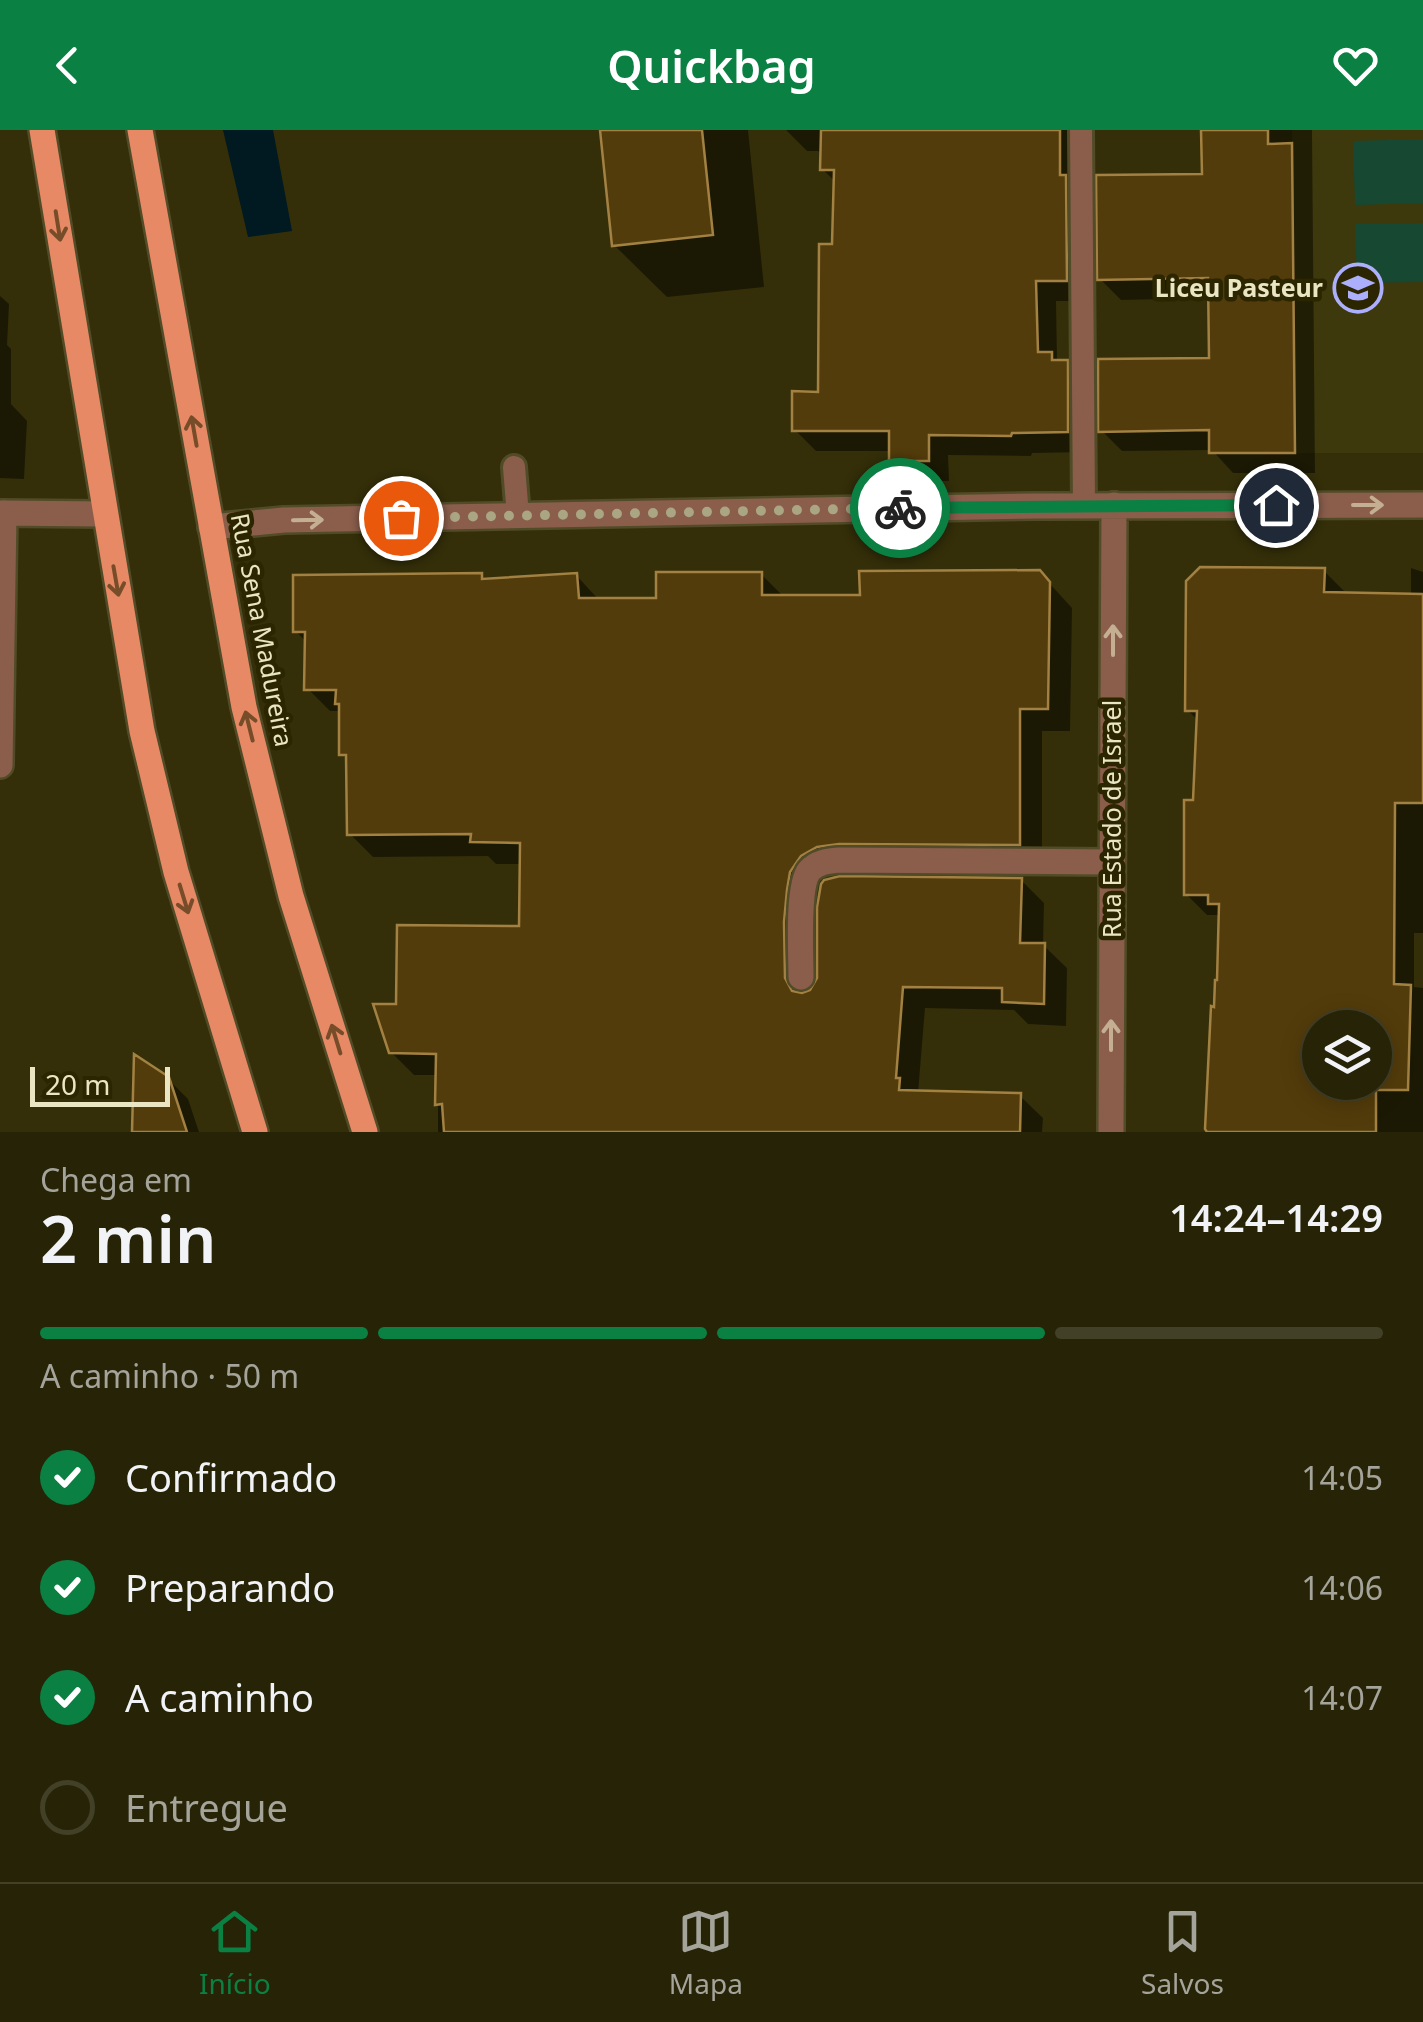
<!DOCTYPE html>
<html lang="pt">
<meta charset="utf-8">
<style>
body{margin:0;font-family:"Noto Sans",sans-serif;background:#2f2b11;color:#f1f3f6;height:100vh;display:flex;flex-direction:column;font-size:38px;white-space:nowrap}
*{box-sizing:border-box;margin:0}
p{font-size:32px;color:#a4a49b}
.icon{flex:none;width:55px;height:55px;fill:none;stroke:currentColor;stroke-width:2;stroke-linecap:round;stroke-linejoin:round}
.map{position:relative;height:1002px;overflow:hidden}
.drawer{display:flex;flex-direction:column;background:#272307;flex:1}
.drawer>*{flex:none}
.controls{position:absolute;left:1302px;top:880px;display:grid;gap:20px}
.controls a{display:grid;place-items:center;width:90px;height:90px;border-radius:50%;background:#272307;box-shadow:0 5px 25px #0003,0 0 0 2px #434028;font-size:50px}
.scale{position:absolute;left:30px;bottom:25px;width:140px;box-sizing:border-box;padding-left:10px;border:5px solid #eae5c3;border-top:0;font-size:28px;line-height:35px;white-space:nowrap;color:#eae5c3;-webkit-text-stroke:8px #2b2500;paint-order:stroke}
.pin{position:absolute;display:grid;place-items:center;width:85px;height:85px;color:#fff;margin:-42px;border:5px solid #fff;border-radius:50%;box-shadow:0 2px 10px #0007}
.courier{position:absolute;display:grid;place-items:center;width:100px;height:100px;margin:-50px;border:8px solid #0b8043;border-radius:50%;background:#fff;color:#222;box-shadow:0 2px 12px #0007}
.overview em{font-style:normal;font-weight:600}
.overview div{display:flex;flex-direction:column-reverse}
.overview{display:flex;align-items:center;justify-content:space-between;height:170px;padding:0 40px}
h1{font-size:65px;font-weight:600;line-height:75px}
.bar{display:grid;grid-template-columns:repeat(4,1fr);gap:15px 10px;align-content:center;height:120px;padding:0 40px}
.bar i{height:12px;border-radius:8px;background:#434028}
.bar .selected{background:#0b8043}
.bar p{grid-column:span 4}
ol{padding:0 40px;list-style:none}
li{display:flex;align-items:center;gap:30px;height:110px}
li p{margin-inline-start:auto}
li .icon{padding:10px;border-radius:50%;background:#0b8043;color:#fff;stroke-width:4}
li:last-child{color:#a4a49b}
li i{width:55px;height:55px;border:5px solid #434028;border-radius:50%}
header{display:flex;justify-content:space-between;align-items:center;height:130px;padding:0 40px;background:#0b8043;color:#fff;font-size:45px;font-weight:600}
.tabs{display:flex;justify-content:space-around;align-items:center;height:140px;border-top:2px solid #434028;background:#272307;font-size:28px;color:#a4a49b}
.tabs a{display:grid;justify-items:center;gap:5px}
.tabs .selected{color:#0b8043}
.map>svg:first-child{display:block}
</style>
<header><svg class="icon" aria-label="back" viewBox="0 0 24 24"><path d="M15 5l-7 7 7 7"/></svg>Quickbag<svg class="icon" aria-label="heart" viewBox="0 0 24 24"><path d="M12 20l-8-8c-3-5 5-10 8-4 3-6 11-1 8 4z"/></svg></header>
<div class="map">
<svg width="1423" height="1002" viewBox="0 0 1423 1002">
<rect width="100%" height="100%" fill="#342f09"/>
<!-- built -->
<path fill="#3e390d" d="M1292 0H1423V323H1295Z"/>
<!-- green -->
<path fill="#164832" d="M1423 9V73L1355 75 1353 11Z
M1423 93V152L1357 153 1355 94Z"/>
<!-- water -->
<path fill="#011921" d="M223 0H273L292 101 248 107Z"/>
<!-- shadow -->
<path fill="#0007" fill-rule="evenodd" d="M602 0H748L764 157 667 167 614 115Z
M786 0H1080L1087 171H1056L1057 230 1067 232 1088 253V322L1032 323 1031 326 948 325 949 351H912L891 330V321H816L795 300 820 265 835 117 837 53 822 39 823 26 818 21H807Z
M1203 0H1312L1315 343H1233L1212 320 1122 321 1101 300 1211 230V168L1121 170 1100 149 1203 47Z
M0 166 9 174 7 215 11 219V274L27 291 24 349 0 348Z
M1411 438 1423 442V803H1414V857L1423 858V1002H1208L1221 785H1207L1186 764 1195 673 1199 591 1187 580 1324 441 1345 462V465L1411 466ZM1320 898H1375V952H1320Z
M1039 442 1072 478 1070 601H1042V737H848L826 747 825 743 812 766 806 816V864L1021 750 1044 773 1043 815 1067 838 1066 896 1028 894 1014 880 925 878 918 963 1020 966 1043 988 1042 1002H438V945H414L391 922 398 876 521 799 522 734H496L488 726 373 727 350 704 349 631 342 624 341 581H330L307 558V513L296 501 481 446 486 451 576 445 599 470H659L761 444 785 468H862Z
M168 949 188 969 199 1002H134Z"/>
<!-- building -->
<path fill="#533c0b" stroke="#a28142" stroke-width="2.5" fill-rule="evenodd" d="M600 0H702L713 105 612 116Z
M821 0H1060V45H1066L1067 151H1036L1038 222H1052V230H1068V302L1012 303 1011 306 929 305V331H889V301H792V261L818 262 819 114H832L834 40H820Z
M1201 0H1268V14L1292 13 1295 323H1209V300L1098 302V229L1209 228 1208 148 1097 150 1096 45 1202 44Z
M1200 437 1325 438 1324 462 1423 464V673H1395L1394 854 1411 855 1408 960H1376V1002H1207L1205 999 1211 876 1214 877 1215 850H1217L1219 774H1208V765H1184V670H1193L1197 581H1185L1186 451ZM1320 898H1375V952H1320Z
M1040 440 1050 452 1048 579H1020V715L839 714 817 717 801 726 790 742 787 760 784 792 785 848 792 861 802 863 810 860 817 848V777L821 754 824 750 840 746 1022 748 1020 813H1045L1044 874 1002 872V858L903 857 896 948H900L899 960 1021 963 1020 1002H444L442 974 435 975 436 924 389 923 373 874H396L397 795 519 796 520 713 470 712 471 704 347 705 346 625H339V574H335L336 560H304L305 502H293V445L482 443V449L577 443 579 468H656V442H762V465H860L859 441Z
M134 924 169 947 187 1002H132Z"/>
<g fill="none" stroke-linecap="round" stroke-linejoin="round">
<!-- lane casing -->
<g stroke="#514c27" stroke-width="28">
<path id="lane" d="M1081 0 1084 376
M514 337 518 386"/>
</g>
<!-- street casing -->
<g stroke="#514c27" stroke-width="30">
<path id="street" d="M0 383 104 384
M211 397 284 390 1035 376 1423 375
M0 635 4 383
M801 847C801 825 797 757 809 741 817 732 828 731 839 730L1112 732
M1111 1002 1114 375"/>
</g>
<!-- primary casing -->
<g stroke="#514c27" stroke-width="30">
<path id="primary" d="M42 0 142 601 176 742 255 1002
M140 0 244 577 291 766 365 1002"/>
</g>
<!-- lane -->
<use href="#lane" stroke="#8b5e4c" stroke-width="22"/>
<!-- street -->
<use href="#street" stroke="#8b5e4c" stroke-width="25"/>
<!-- primary -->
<use href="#primary" stroke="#e78965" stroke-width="25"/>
</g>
<!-- one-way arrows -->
<defs><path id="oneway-shaft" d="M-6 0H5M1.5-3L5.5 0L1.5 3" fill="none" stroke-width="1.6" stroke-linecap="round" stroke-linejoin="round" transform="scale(2.5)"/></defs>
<g stroke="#764d28">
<use href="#oneway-shaft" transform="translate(58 96) rotate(81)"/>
<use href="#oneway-shaft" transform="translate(194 301) rotate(-100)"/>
<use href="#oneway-shaft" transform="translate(116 451) rotate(80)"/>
<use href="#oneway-shaft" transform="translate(249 596) rotate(-104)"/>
<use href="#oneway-shaft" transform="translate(184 769) rotate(73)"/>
<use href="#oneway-shaft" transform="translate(336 909) rotate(-107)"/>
</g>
<g stroke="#c4af93">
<use href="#oneway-shaft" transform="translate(1368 375)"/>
<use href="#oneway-shaft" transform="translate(308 390) rotate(-1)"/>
<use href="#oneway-shaft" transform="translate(1113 510) rotate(-90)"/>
<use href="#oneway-shaft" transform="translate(1111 905) rotate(-90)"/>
</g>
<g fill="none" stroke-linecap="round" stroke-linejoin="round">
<!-- done -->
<path stroke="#aaa582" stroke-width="10" stroke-dasharray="0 18" d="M401 388 900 378"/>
<!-- route -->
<path stroke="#0b8043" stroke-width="12" d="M900 378 1276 375"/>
</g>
<!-- icons -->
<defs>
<g id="school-ring" transform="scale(2.5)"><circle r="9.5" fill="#2b2500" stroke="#acaffb" stroke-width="1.5"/><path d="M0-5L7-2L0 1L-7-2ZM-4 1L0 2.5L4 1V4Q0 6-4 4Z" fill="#acaffb"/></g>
</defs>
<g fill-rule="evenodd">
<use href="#school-ring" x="1358" y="158"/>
</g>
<g text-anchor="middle" stroke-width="9" stroke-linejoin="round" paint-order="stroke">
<!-- poi labels -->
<g font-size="25" font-weight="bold" fill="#eae5c3" stroke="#2b2500" text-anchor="end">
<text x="1323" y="167">Liceu Pasteur</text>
</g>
<!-- street labels -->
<g font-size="25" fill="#eae5c3" stroke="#2b2500">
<text transform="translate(262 500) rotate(79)" y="9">Rua Sena Madureira</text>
<text transform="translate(1112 689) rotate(-90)" y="9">Rua Estado de Israel</text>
</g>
</g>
</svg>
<div class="controls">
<a><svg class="icon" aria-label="layers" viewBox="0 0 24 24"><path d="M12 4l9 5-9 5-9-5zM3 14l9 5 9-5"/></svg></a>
</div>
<div class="scale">20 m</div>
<div class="pin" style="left:401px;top:388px;background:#ea580c"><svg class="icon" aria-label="bag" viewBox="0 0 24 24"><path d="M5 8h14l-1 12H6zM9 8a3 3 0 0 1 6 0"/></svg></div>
<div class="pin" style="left:1276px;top:375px;background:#1f2937"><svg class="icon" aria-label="home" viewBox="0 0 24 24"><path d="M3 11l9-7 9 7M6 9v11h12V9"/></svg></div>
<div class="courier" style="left:900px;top:378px"><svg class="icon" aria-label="bike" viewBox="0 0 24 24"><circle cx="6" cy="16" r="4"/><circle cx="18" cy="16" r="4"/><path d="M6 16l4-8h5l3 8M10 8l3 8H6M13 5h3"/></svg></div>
</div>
<section class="drawer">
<div class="overview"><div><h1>2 min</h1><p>Chega em</p></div><em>14:24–14:29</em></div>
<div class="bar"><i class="selected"></i><i class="selected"></i><i class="selected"></i><i></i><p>A caminho · 50 m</p></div>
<ol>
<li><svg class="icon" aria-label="check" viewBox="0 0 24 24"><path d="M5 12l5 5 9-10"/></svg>Confirmado<p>14:05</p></li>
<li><svg class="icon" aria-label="check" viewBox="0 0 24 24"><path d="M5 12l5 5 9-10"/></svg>Preparando<p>14:06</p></li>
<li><svg class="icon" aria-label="check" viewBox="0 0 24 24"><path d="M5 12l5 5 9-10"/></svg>A caminho<p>14:07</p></li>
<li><i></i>Entregue</li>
</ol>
</section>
<nav class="tabs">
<a class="selected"><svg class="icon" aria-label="home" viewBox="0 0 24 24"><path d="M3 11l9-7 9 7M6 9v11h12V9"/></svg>Início</a>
<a><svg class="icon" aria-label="map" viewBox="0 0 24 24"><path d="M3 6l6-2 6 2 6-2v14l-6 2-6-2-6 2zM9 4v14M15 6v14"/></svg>Mapa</a>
<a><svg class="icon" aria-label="saved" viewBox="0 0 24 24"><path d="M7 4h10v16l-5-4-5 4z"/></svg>Salvos</a>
</nav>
